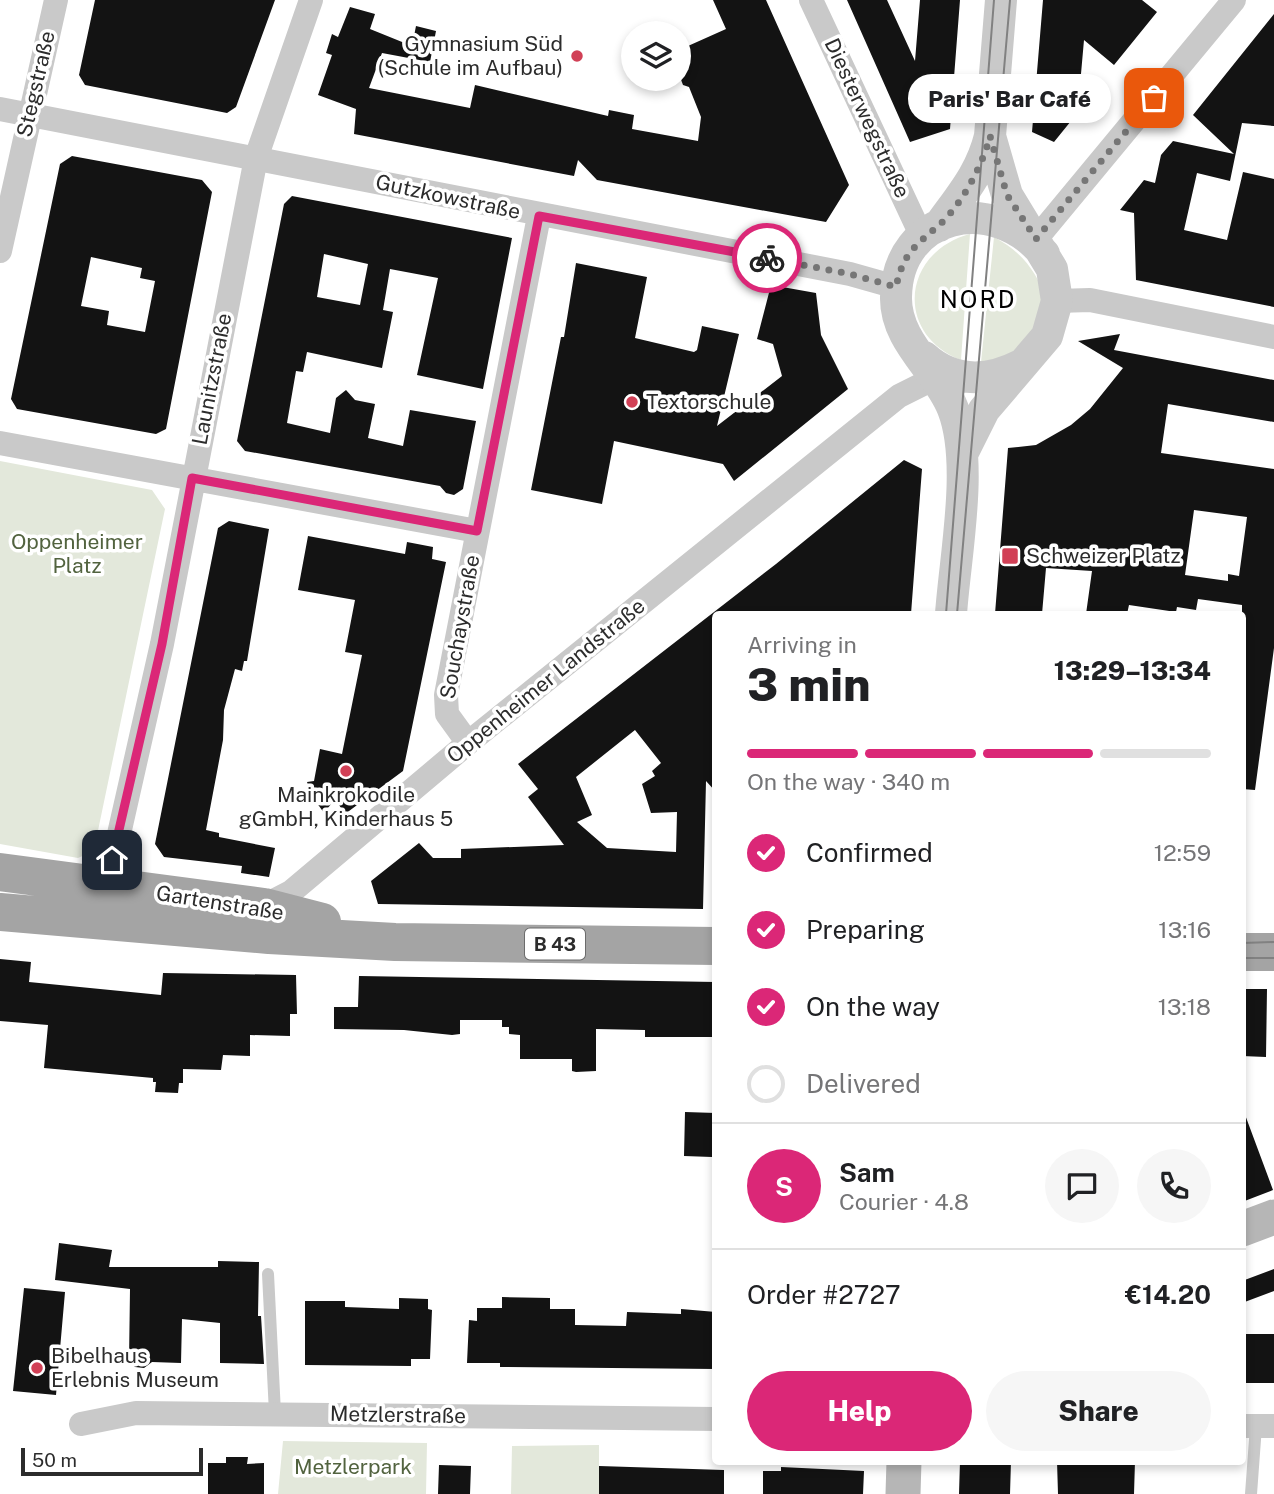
<!DOCTYPE html>
<meta charset="utf-8">
<style>
body{margin:0;font-family:"Public Sans",sans-serif;background:#f6f6f6;color:#202124;height:100vh;display:flex;flex-direction:column;font-size:26px;white-space:nowrap}
*{box-sizing:border-box;margin:0}
p{font-size:23px;color:#757577}
.icon{flex:none;width:38px;height:38px;fill:none;stroke:currentColor;stroke-width:2;stroke-linecap:round;stroke-linejoin:round}
.map{position:relative;flex:1;overflow:hidden}
.drawer{position:absolute;left:712px;top:611px;width:534px;height:854px;display:flex;flex-direction:column;background:#fff;border-radius:7px;box-shadow:0 4px 10px #0003}
.drawer>*{flex:none}
.buttons{position:absolute;left:621px;top:21px;display:grid;gap:14px}
.buttons a{display:grid;place-items:center;width:70px;height:70px;border-radius:50%;background:#fff;box-shadow:0 4px 10px #0003;font-size:35px}
.scale{position:absolute;left:21px;bottom:18px;width:182px;box-sizing:border-box;padding-left:7px;border:4px solid #2c2c2c;border-top:0;font-size:19px;line-height:24px;white-space:nowrap;color:#2c2c2c;-webkit-text-stroke:5px #fff;paint-order:stroke}
.pin{position:absolute;display:grid;place-items:center;width:60px;height:60px;color:#fff;margin:-30px;border-radius:14px;box-shadow:0 4px 10px #0006}
.courier{position:absolute;display:grid;place-items:center;width:70px;height:70px;margin:-35px;border:5px solid #db2777;border-radius:50%;background:#fff;color:#222;box-shadow:0 2px 9px #0007}
.bubble{position:absolute;height:49px;border-radius:24px;background:#fff;box-shadow:0 4px 10px #0003;font-size:23px;font-weight:800;line-height:49px;text-align:center}
.head em{font-style:normal;font-weight:800}
.head div{display:flex;flex-direction:column-reverse}
.head{display:flex;align-items:center;justify-content:space-between;height:119px;padding:0 35px}
h1{font-size:46px;font-weight:800;line-height:52px}
.bar{display:grid;grid-template-columns:repeat(4,1fr);gap:10px 7px;align-content:center;height:84px;padding:0 35px}
.bar i{height:9px;border-radius:5px;background:#e0e0e0}
.bar .selected{background:#db2777}
.bar p{grid-column:span 4}
.line{display:flex;align-items:center;gap:18px;padding:0 35px;border-top:2px solid #e0e0e0}
.line div{flex:1}
.round{display:grid;place-items:center;flex:none;width:74px;height:74px;border-radius:37px;background:#f6f6f6}
ol{padding:0 35px;list-style:none}
li{display:flex;align-items:center;gap:21px;height:77px}
li p{margin-inline-start:auto}
li .icon{padding:7px;border-radius:50%;background:#db2777;color:#fff;stroke-width:4}
li:last-child{color:#757577}
li i{width:38px;height:38px;border:4px solid #e0e0e0;border-radius:50%}
.primary-button{display:flex;gap:14px;margin-top:auto;padding:14px 35px}
.primary-button a{flex:1;height:80px;border-radius:42px;background:#db2777;color:#fff;font-size:28px;font-weight:800;line-height:80px;text-align:center}
.primary-button a+a{background:#f6f6f6;color:#202124}
.map>svg:first-child{display:block}
</style>
<div class="map">
<svg width="1274" height="1494" viewBox="0 0 1274 1494">
<rect width="100%" height="100%" fill="#fff"/>
<!-- green -->
<path fill="#e3e8db" d="M970 234 961 360C894 334 902 252 970 234Z
M994 237C1022 252 1035 270 1047 299 1029 337 1027 355 981 362Z
M0 461 152 490 165 509 95 845 89 853 78 858 0 844Z
M283 1441 427 1443 426 1494H278Z
M599 1445V1494H511L512 1446Z"/>
<!-- building -->
<path fill="#131313" fill-rule="evenodd" d="M95 0H275L236 107 227 113 85 85 79 75Z
M713 0H766L849 185 826 222 597 180 578 160 574 176 354 134 356 109 318 95 332 55 326 53 332 34 338 37 350 7 375 14 370 29 412 46 416 26 436 31 430 62 382 53 369 88 470 108 475 85 608 116 609 110 634 115 632 129 698 141 701 117 689 87 683 85 680 77 679 50 726 29Z
M847 0H887L915 61 920 0H960L950 129 910 142Z
M1043 0H1142L1157 12 1114 65 1084 40 1080 85 1092 95 1054 142 1032 132Z
M1274 14V126L1242 123 1230 181 1197 173 1184 230 1227 240 1243 172 1274 179V307L1136 280 1134 213 1120 210 1144 180 1155 183 1161 155 1173 141 1234 154 1193 115Z
M72 156 202 180 212 192 166 429 156 434 17 409 11 399 60 164ZM91 257 142 268 140 278 155 281 145 332 107 325 109 311 81 306Z
M292 196 512 238 483 389 417 375 438 278 390 269 383 310 393 312 382 368 307 352 303 372 296 371 287 423 330 433 336 398 346 390 355 400 375 404 368 438 403 446 410 410 476 421 463 489 454 495 446 493 440 486 245 451 237 441 284 204ZM324 254 368 264 360 305 317 297Z
M576 263 647 277 635 338 694 352 697 350 702 326 739 334 717 426 782 376 773 344 757 339 771 285 816 293 821 335 848 389 734 481 723 464 614 441 602 504 531 490 561 337H564Z
M1120 334 1114 350 1274 380V422L1168 404 1161 453 1274 469V648L1255 790 1242 789V605L1198 599 1196 610 1177 607 1176 612 1129 605 1127 614H1086L1092 571 1046 568 1042 614H995L1008 448 1036 445 1071 425 1090 409 1123 368 1078 341ZM1194 510 1247 517 1239 576 1228 574V581L1185 575Z
M904 460 922 469 911 614H716V792L706 781 703 909 378 904 371 881 419 843 433 858H461V849L564 845 528 797 538 789 518 764 776 564ZM635 730 661 763 652 771 655 776 642 784 651 813 677 812 676 852 607 848 577 822 592 815 576 777Z
M229 521 269 529 247 661H244L242 671 235 669 224 710 223 740 206 830 219 833V837L275 848 269 877 241 873 242 866 164 857 155 844 218 528Z
M308 536 405 554 407 542 433 547 432 559 446 562 403 771 345 814 335 799 324 813 312 796 307 782 314 781 320 749 342 754 362 655 345 652 355 600 298 590Z
M0 959 31 962 29 982 161 995 163 973 296 975 297 1014H290V1036L250 1035V1056L223 1055 221 1070 183 1069V1083H179L178 1093 155 1092 156 1082H153V1078L44 1068 48 1025 0 1021Z
M359 976 716 982V1037H645V1030L596 1029V1071L576 1072 572 1071V1059H520V1035L509 1034V1027H502V1020H460V1034L452 1035 404 1030 334 1029V1007H358Z
M1242 989H1267L1266 1057 1242 1056Z
M685 1112 716 1113 712 1157 684 1156Z
M1244 1112 1273 1190 1242 1202V1113Z
M59 1243 112 1250 109 1267H218V1261L259 1262 258 1316H261L264 1364 220 1363V1323L182 1319 181 1363 152 1362 144 1368 135 1367 129 1361 130 1289 55 1280Z
M1274 1269V1291L1242 1303V1281Z
M24 1288 65 1292 56 1395 13 1391Z
M502 1297 550 1298V1309H575V1325L626 1326 627 1312 681 1314V1309L716 1312V1369L500 1367V1363H467L469 1320 477 1321V1308H502Z
M399 1298 428 1299V1309L432 1310 430 1359H411V1366L305 1365V1301H345V1307L399 1309Z
M1242 1334H1274V1383H1242Z
M226 1457H248L247 1464 264 1463V1494H208V1463H226Z
M960 1461H1011L1010 1494H959Z
M1057 1461H1135L1134 1494H1058Z
M439 1465 471 1466 470 1494H438Z
M599 1466 724 1470V1494H599Z
M781 1467 864 1471 863 1494H763V1471H781Z"/>
<g fill="none" stroke-linecap="round" stroke-linejoin="round">
<!-- service -->
<path stroke="#c9c9c9" stroke-width="12" d="M268 1274 275 1413
M1251 1494 1256 1426"/>
<!-- minor -->
<path stroke="#c9c9c9" stroke-width="24" d="M811 0 922 237
M0 109 850 274 896 287
M1036 239 1234 0
M0 251 56 0
M1057 301 1090 300 1274 337
M0 443 477 531
M468 743 447 714 446 695 539 216
M107 887 162 644 256 158 311 0
M260 908 291 892 468 743 899 396 935 378
M81 1424 136 1413 716 1419
M1242 1426H1274"/>
<!-- tertiary -->
<path stroke="#c9c9c9" stroke-width="32" d="M939 226C961 195 981 173 990 136L1001 0
M924 357C953 383 988 382 1021 365
M964 450 984 410 1047 336 1057 301 1052 269 1007 195 990 136
M951 614C955 556 974 463 953 409 938 370 895 342 896 297 897 213 994 192 1044 254"/>
<!-- secondary -->
<path stroke="#b6b6b6" stroke-width="35" d="M1242 1229 1274 1217
M903 1494 904 1461"/>
<!-- primary -->
<path stroke="#a4a4a4" stroke-width="38" d="M0 872 264 907 322 922
M0 912 269 935 395 942 716 946
M1242 952H1274"/>
<!-- tram -->
<path stroke="#818181" stroke-width="2" d="M946 614 994 0
M957 614 1010 0
M1242 943 1274 942
M1242 958H1274"/>
</g>
<g fill="none" stroke-linecap="round" stroke-linejoin="round">
<!-- done -->
<path stroke="#767676" stroke-width="7" stroke-dasharray="0 12.6" d="M767 258 850 274 896 287C903 254 914 247 938 226 961 206 983 165 990 136L1007 195 1036 239 1154 98"/>
<!-- route -->
<path stroke="#db2777" stroke-width="9" d="M112 860 162 644 192 478 477 531 539 216 767 258"/>
</g>
<!-- markers -->
<g fill="#d14056" stroke="#fff" stroke-width="2.5">
<circle cx="577" cy="56" r="7"/>
<circle cx="632" cy="402" r="7"/>
<rect x="1001" y="547" width="18" height="18" rx="3.5"/>
<circle cx="346" cy="771" r="7"/>
<circle cx="37" cy="1368" r="7"/>
</g>
<g text-anchor="middle" stroke-width="7" stroke-linejoin="round" paint-order="stroke">
<!-- shield labels -->
<rect fill="#fff" stroke="#6b6b6b" stroke-width="2" x="525" y="928.5" width="60" height="31" rx="5"/>
<g font-size="19" font-weight="bold" fill="#2c2c2c">
<text x="555" y="951">B 43</text>
</g>
<!-- poi labels -->
<g font-size="21" fill="#2c2c2c" stroke="#fff" text-anchor="start">
<text x="563" y="51" text-anchor="end">Gymnasium Süd<tspan x="563" dy="24">(Schule im Aufbau)</tspan></text>
<text x="646" y="409">Textorschule</text>
<text x="1026" y="563">Schweizer Platz</text>
<text x="346" y="802" text-anchor="middle">Mainkrokodile<tspan x="346" dy="24">gGmbH, Kinderhaus 5</tspan></text>
<text x="51" y="1363">Bibelhaus<tspan x="51" dy="24">Erlebnis Museum</tspan></text>
</g>
<!-- street labels -->
<g font-size="21" fill="#2c2c2c" stroke="#fff">
<text transform="translate(36 84) rotate(-77)" y="7">Stegstraße</text>
<text transform="translate(867 118) rotate(65)" y="7">Diesterwegstraße</text>
<text transform="translate(448 197) rotate(12)" y="7">Gutzkowstraße</text>
<text transform="translate(212 379) rotate(-79)" y="7">Launitzstraße</text>
<text transform="translate(460 627) rotate(-80)" y="7">Souchaystraße</text>
<text transform="translate(546 681) rotate(-39)" y="7">Oppenheimer Landstraße</text>
<text transform="translate(220 903) rotate(9)" y="7">Gartenstraße</text>
<text transform="translate(398 1415) rotate(1)" y="7">Metzlerstraße</text>
</g>
<!-- park labels -->
<g font-size="21" fill="#52633f" stroke="#fff">
<text x="77" y="549">Oppenheimer<tspan x="77" dy="24">Platz</tspan></text>
<text x="353" y="1474">Metzlerpark</text>
</g>
<!-- quarter labels -->
<g font-size="24" letter-spacing="2" fill="#000" stroke="#fff">
<text x="978" y="308">NORD</text>
</g>
</g>
</svg>
<div class="buttons">
<a><svg class="icon" aria-label="layers" viewBox="0 0 24 24"><path d="M12 4l9 5-9 5-9-5zM3 14l9 5 9-5"/></svg></a>
</div>
<div class="scale">50 m</div>
<div class="pin" style="left:1154px;top:98px;background:#ea580c"><svg class="icon" aria-label="bag" viewBox="0 0 24 24"><path d="M5 8h14l-1 12H6zM9 8a3 3 0 0 1 6 0"/></svg></div>
<div class="pin" style="left:112px;top:860px;background:#1f2937"><svg class="icon" aria-label="home" viewBox="0 0 24 24"><path d="M3 11l9-7 9 7M6 9v11h12V9"/></svg></div>
<div class="courier" style="left:767px;top:258px"><svg class="icon" aria-label="bike" viewBox="0 0 24 24"><circle cx="6" cy="16" r="4"/><circle cx="18" cy="16" r="4"/><path d="M6 16l4-8h5l3 8M10 8l3 8H6M13 5h3"/></svg></div>
<div class="bubble" style="left:908px;top:74px;width:203px">Paris' Bar Café</div>
<section class="drawer">
<div class="head"><div><h1>3 min</h1><p>Arriving in</p></div><em>13:29–13:34</em></div>
<div class="bar"><i class="selected"></i><i class="selected"></i><i class="selected"></i><i></i><p>On the way · 340 m</p></div>
<ol>
<li><svg class="icon" aria-label="check" viewBox="0 0 24 24"><path d="M5 12l5 5 9-10"/></svg>Confirmed<p>12:59</p></li>
<li><svg class="icon" aria-label="check" viewBox="0 0 24 24"><path d="M5 12l5 5 9-10"/></svg>Preparing<p>13:16</p></li>
<li><svg class="icon" aria-label="check" viewBox="0 0 24 24"><path d="M5 12l5 5 9-10"/></svg>On the way<p>13:18</p></li>
<li><i></i>Delivered</li>
</ol>
<div class="line" style="height:126px"><b class="round" style="background:#db2777;color:#fff">S</b><div><b>Sam</b><p>Courier · 4.8</p></div><a class="round"><svg class="icon" aria-label="chat" viewBox="0 0 24 24"><path d="M4 5h16v11H9l-5 4z"/></svg></a><a class="round"><svg class="icon" aria-label="phone" viewBox="0 0 24 24"><path d="M5 4h4l2 5-3 2q2 4 5 5l2-3 5 2v4C11 20 4 13 5 4z"/></svg></a></div>
<div class="line" style="height:91px"><div>Order #2727</div><b>€14.20</b></div>
<div class="primary-button"><a>Help</a><a>Share</a></div>
</section>
</div>
